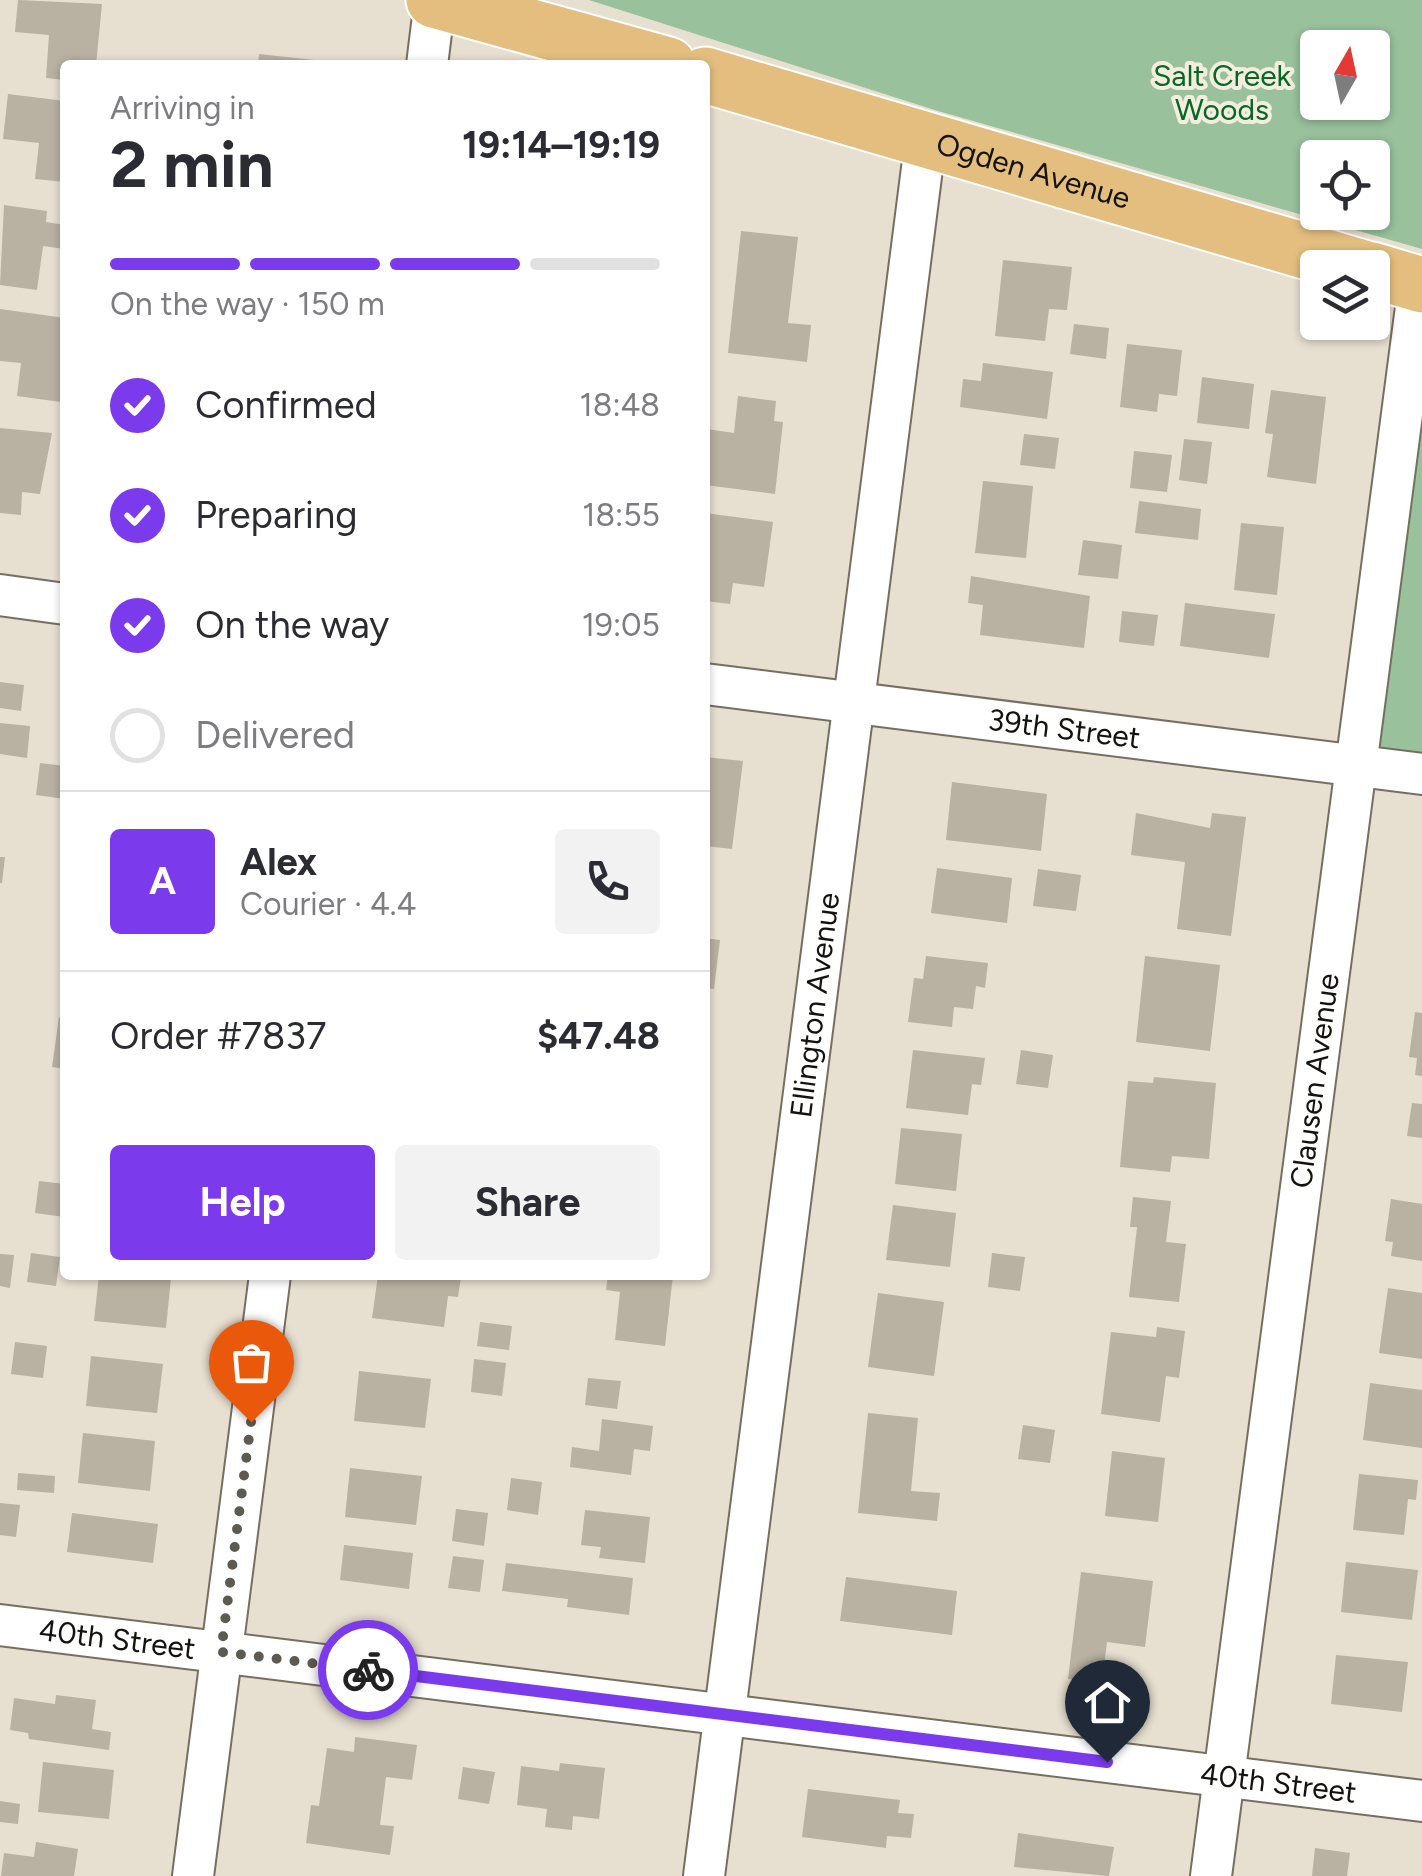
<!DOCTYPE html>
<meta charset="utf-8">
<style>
body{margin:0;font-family:Figtree,sans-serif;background:#f2f2f3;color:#2b2b33;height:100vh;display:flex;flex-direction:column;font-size:38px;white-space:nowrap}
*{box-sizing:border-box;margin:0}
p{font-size:32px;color:#7c7c81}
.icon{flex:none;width:55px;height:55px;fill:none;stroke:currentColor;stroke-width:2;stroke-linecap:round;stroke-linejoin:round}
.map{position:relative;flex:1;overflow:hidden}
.details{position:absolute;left:60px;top:60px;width:650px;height:1220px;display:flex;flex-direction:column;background:#fff;border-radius:10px;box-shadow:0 2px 8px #0004}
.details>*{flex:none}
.needle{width:65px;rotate:9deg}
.buttons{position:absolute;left:1300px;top:30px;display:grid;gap:20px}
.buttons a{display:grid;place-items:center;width:90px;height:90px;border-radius:10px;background:#fff;box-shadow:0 2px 8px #0004;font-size:50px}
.pin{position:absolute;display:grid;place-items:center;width:85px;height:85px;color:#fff;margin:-102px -42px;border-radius:50% 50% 50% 0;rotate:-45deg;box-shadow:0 0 10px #0007}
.pin .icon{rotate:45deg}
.courier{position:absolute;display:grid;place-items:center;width:100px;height:100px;margin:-50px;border:8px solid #7c3aed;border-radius:50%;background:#fff;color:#222;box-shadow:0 2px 12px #0007}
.summary em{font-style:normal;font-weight:700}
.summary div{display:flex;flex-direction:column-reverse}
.summary{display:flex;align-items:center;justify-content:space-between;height:170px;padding:0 50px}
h1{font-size:65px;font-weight:700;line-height:75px}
.bar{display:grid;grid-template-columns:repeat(4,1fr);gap:15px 10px;align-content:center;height:120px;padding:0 50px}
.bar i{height:12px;border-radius:8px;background:#e1e1e2}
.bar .selected{background:#7c3aed}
.bar p{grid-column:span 4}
.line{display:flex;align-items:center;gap:25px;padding:0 50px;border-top:2px solid #e1e1e2}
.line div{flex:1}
.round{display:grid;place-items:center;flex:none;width:105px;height:105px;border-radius:10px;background:#f2f2f3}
ol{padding:0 50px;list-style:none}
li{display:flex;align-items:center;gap:30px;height:110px}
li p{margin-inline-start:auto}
li .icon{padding:10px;border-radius:50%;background:#7c3aed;color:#fff;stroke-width:4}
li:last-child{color:#7c7c81}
li i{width:55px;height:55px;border:5px solid #e1e1e2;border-radius:50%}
.action{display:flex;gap:20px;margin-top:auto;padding:20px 50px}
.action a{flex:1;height:115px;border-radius:10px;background:#7c3aed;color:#fff;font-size:40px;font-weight:700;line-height:115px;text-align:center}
.action a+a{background:#f2f2f3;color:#2b2b33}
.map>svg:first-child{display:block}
</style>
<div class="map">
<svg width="1422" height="1876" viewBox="0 0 1422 1876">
<rect width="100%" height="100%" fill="#e7dfd0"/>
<!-- green -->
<path fill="#98c19c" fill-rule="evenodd" d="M589 0H1422V249L938 111ZM1318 48H1372V102H1318ZM1318 158H1372V212H1318Z
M1422 384V763L1371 757Z"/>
<!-- building -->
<path fill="#b9b1a2" d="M18 0 102 4 96 65H65V80L46 78 49 35 15 32Z
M259 54 333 62V65H258Z
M8 94 65 101V182L35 179 39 143 3 139Z
M4 205 47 211 46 222 65 225V249L43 246 37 290 0 285Z
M741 231 798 237 788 323 811 325 807 362 728 353Z
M1003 260 1072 267 1067 310 1049 309 1045 341 995 336Z
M0 309 65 318 61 402 17 396 21 363 0 361Z
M1074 324 1109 328 1106 359 1070 354Z
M1127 344 1182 350 1177 396 1159 394 1157 412 1120 407Z
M983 363 1053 372 1047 419 960 407 963 379 981 381Z
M1202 377 1254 384 1249 429 1197 423Z
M1271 390 1326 397 1316 484 1267 477 1273 434 1265 433Z
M738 396 776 401 774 421 783 422 775 494 705 485 707 429 734 433Z
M0 428 52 433 40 494 22 492 21 515 0 513Z
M1024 434 1059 438 1055 469 1020 465Z
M1184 439 1212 442 1207 484 1179 480Z
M1134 451 1172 455 1167 492 1130 488Z
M983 481 1033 486 1026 558 975 553Z
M1139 501 1201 509 1198 540 1135 533Z
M705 513 773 522 764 587 733 583 730 604 705 601Z
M1241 523 1284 527 1277 595 1234 590Z
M1083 540 1122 545 1118 579 1078 575Z
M971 576 1090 596 1084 648 980 635 983 605 968 603Z
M1185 603 1275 614 1269 658 1180 646Z
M1122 611 1158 615 1154 646 1119 642Z
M0 682 24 685 21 711 0 708Z
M0 723 30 726 27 758 0 754Z
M705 757 743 761 732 849 705 846Z
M40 763 65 766V799L36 795Z
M952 782 1047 794 1041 851 946 840Z
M1136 813 1210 828 1212 813 1246 817 1231 936 1177 929 1185 862 1131 855Z
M0 857H5L2 883H0Z
M937 868 1012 878 1007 923 931 913Z
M1038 869 1081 875 1076 911 1033 906Z
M705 938 720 940 714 989 705 988Z
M926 956 988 963 985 988 976 986 973 1009 954 1007 952 1027 908 1022 914 978 923 979Z
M1145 956 1220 965 1210 1051 1136 1042Z
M1415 1012 1422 1013V1076L1415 1075 1417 1058 1409 1057Z
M59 1017 65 1018V1069L52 1067Z
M913 1050 985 1058 981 1085 972 1084 968 1115 906 1108Z
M1021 1050 1053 1055 1048 1088 1016 1084Z
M1154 1077 1216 1083 1209 1159 1172 1156 1170 1172 1120 1167 1128 1081 1153 1083Z
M1412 1103 1422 1104V1138L1407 1136Z
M901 1128 962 1134 956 1191 895 1184Z
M39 1181 65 1184V1217L35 1213Z
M1133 1197 1171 1201 1166 1242 1186 1244 1179 1302 1129 1297 1137 1227H1130Z
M1391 1199 1422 1204V1261L1391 1256 1393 1242 1385 1241Z
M893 1205 956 1213 950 1267 886 1260Z
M31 1253 60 1257 56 1286 27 1282Z
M992 1253 1025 1257 1020 1291 988 1287Z
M0 1254 14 1255 10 1288 0 1286Z
M99 1275 171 1278 166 1328 94 1321Z
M378 1275 461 1277 458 1297 448 1296 444 1327 372 1318Z
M608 1275H673L665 1346 615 1340 620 1292 606 1290Z
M1388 1288 1422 1293V1359L1379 1353Z
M878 1293 944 1302 934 1376 868 1367Z
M480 1322 512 1326 509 1350 477 1346Z
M1157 1327 1185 1331 1179 1378 1166 1376 1160 1422 1101 1414 1111 1332 1156 1337Z
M15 1342 47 1346 43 1378 11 1374Z
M91 1356 163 1364 157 1413 86 1406Z
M474 1359 506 1363 502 1396 471 1392Z
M359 1371 431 1379 425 1428 354 1421Z
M588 1378 621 1381 617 1409 585 1405Z
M1370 1383 1422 1390V1448L1363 1440Z
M868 1413 918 1418 911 1491 940 1493 937 1521 858 1513Z
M602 1419 653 1426 650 1451 634 1449 631 1475 570 1467 572 1447 599 1451Z
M1023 1425 1055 1430 1050 1463 1018 1459Z
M83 1433 155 1441 150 1491 78 1483Z
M1112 1451 1165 1458 1158 1522 1105 1516Z
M350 1468 422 1476 416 1525 345 1517Z
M18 1473 55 1476 54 1493 17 1490Z
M1359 1474 1418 1480 1416 1500 1408 1499 1404 1535 1353 1530Z
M511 1478 542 1482 538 1515 507 1510Z
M0 1503 20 1505 16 1537 0 1535Z
M456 1509 488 1513 484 1546 452 1541Z
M585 1510 650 1517 645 1563 599 1558 601 1547 581 1545Z
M72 1513 158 1524 153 1563 67 1552Z
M344 1545 413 1553 409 1589 340 1580Z
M453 1556 484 1560 480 1592 448 1588Z
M1346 1562 1418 1570 1412 1620 1341 1612Z
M506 1563 633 1578 629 1615 567 1607 568 1599 502 1591Z
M1081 1572 1153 1581 1145 1647 1107 1642 1102 1682 1068 1679Z
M846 1577 957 1591 952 1635 840 1621Z
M1336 1655 1408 1662 1402 1712 1331 1704Z
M56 1695 96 1700 92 1729 111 1732 109 1750 29 1739 28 1733 10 1730 14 1698 55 1704Z
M355 1737 417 1745 412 1780 386 1777 380 1825 394 1826 390 1855 306 1843 311 1805 319 1806 327 1748 354 1752Z
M43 1762 114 1770 109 1819 38 1812Z
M560 1763 605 1768 599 1819 573 1816 572 1830 545 1827 547 1809 517 1805 521 1766 559 1771Z
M463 1767 495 1772 489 1804 458 1799Z
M808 1789 900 1800 898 1813 914 1814 911 1838 887 1836 886 1848 802 1837Z
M0 1801 20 1804 18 1824 0 1822Z
M1018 1833 1114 1847 1109 1876 1014 1867Z
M36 1842 78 1849 74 1876H1L4 1853 34 1857Z
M1315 1848 1350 1853 1347 1876H1312Z"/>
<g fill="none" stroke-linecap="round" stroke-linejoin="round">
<!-- minor casing -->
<g stroke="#766f61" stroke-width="44">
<g id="minor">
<path d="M427 65 435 0"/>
<path d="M0 595 65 604"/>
<path id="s1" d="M705 684 1422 774"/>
<path id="s2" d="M0 1625 1422 1801"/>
<path d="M193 1876 270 1275"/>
<path id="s3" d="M704 1876 926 137"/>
<path id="s4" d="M1211 1876 1419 284"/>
</g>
</g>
<!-- primary casing -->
<g stroke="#fff" stroke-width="59">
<g id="primary">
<path d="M434 0 668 65"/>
<path id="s5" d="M705 75 1363 268"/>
<path d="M1372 270 1422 285"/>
</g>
</g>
<!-- minor -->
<use href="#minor" stroke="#fff" stroke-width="40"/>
<!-- primary -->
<use href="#primary" stroke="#e3be7f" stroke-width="55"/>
</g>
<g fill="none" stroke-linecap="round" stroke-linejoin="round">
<!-- done -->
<path stroke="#5e5a51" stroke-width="10" stroke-dasharray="0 18" d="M251 1422 221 1652 368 1670"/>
<!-- route -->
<path stroke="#7c3aed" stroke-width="12" d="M368 1670 1107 1762"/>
</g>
<g text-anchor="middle" stroke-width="8" stroke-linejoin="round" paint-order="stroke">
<!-- park labels -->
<g font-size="30" fill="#046927" stroke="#f4ecdd">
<text x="1222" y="86">Salt Creek<tspan x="1222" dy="34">Woods</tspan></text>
</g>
<!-- street labels -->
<g font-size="30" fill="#14120d" stroke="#f4ecdd">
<text dy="10" stroke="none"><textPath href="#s5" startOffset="342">Ogden Avenue</textPath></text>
<text dy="10" stroke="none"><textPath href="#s1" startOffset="362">39th Street</textPath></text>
<text dy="10" stroke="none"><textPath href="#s3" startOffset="878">Ellington Avenue</textPath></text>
<text dy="10" stroke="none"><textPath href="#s4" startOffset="802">Clausen Avenue</textPath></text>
<text dy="10" stroke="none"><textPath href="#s2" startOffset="118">40th Street</textPath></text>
<text dy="10" stroke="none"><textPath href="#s2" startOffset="1288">40th Street</textPath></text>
</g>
</g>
</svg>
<div class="buttons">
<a><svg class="needle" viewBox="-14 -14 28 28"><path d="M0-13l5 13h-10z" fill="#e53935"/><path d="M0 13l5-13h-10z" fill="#7c7c81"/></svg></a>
<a><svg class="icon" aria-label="locate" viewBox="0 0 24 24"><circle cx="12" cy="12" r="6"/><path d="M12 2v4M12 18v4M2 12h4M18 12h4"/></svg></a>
<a><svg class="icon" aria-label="layers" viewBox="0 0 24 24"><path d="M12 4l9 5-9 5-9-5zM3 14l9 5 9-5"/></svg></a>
</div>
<div class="pin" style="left:251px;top:1422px;background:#ea580c"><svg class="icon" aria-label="bag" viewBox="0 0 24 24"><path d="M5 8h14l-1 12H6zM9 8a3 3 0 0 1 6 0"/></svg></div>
<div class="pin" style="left:1107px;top:1762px;background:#1f2937"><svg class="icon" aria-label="home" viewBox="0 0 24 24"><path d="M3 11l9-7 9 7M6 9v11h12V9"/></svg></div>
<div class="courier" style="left:368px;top:1670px"><svg class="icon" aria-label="bike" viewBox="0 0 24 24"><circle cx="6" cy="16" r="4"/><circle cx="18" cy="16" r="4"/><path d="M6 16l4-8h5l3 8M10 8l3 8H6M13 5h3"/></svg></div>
<section class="details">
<div class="summary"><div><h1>2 min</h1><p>Arriving in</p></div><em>19:14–19:19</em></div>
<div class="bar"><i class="selected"></i><i class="selected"></i><i class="selected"></i><i></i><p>On the way · 150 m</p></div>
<ol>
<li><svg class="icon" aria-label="check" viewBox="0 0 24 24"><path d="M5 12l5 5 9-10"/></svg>Confirmed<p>18:48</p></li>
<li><svg class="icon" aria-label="check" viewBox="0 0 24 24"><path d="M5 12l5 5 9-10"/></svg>Preparing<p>18:55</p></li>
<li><svg class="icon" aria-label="check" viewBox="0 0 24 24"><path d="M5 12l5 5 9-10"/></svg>On the way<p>19:05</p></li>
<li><i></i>Delivered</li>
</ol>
<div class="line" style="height:180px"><b class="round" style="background:#7c3aed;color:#fff">A</b><div><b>Alex</b><p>Courier · 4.4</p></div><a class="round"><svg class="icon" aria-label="phone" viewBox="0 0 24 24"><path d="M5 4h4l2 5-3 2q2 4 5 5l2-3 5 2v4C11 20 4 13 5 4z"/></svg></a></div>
<div class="line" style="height:130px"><div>Order #7837</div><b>$47.48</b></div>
<div class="action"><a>Help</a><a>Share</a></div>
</section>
</div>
